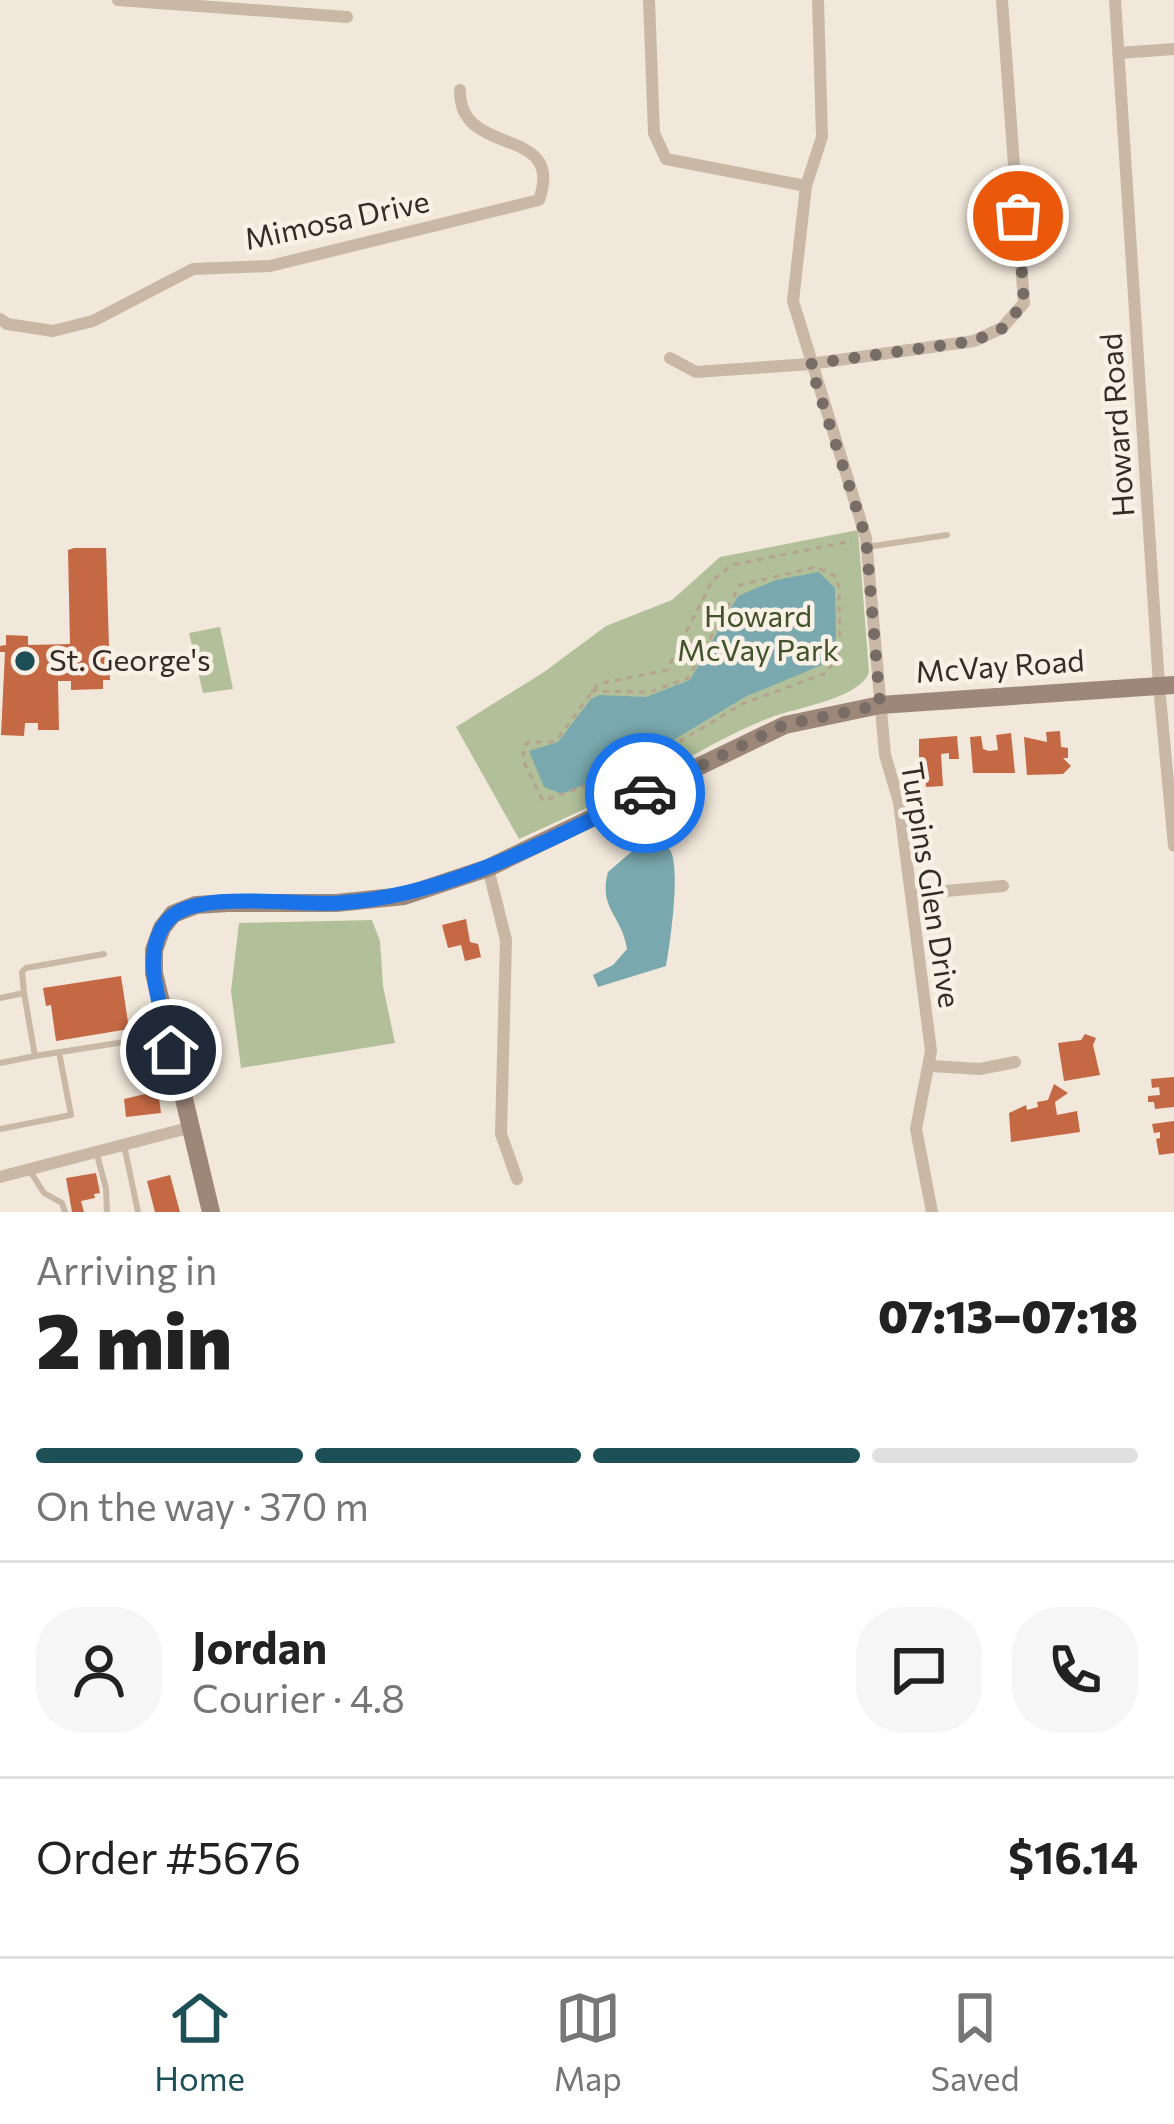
<!DOCTYPE html>
<meta charset="utf-8">
<style>
body{margin:0;font-family:Commissioner,sans-serif;background:#f6f6f6;color:#222;height:100vh;display:flex;flex-direction:column;font-size:45px;white-space:nowrap}
*{box-sizing:border-box;margin:0}
p{font-size:39px;color:#767676}
.icon{flex:none;width:66px;height:66px;fill:none;stroke:currentColor;stroke-width:2;stroke-linecap:round;stroke-linejoin:round}
.map{position:relative;height:1212px;overflow:hidden}
.sheet{display:flex;flex-direction:column;background:#fff;flex:1}
.sheet>*{flex:none}
.pin{position:absolute;display:grid;place-items:center;width:102px;height:102px;color:#fff;margin:-51px;border:6px solid #fff;border-radius:50%;box-shadow:0 3px 12px #0007}
.courier{position:absolute;display:grid;place-items:center;width:120px;height:120px;margin:-60px;border:9px solid #1a73e8;border-radius:50%;background:#fff;color:#222;box-shadow:0 3px 15px #0007}
.head em{font-style:normal;font-weight:800}
.head div{display:flex;flex-direction:column-reverse}
.head{display:flex;align-items:center;justify-content:space-between;height:204px;padding:0 36px}
h1{font-size:78px;font-weight:800;line-height:90px}
.bar{display:grid;grid-template-columns:repeat(4,1fr);gap:18px 12px;align-content:center;height:144px;padding:0 36px}
.bar i{height:15px;border-radius:9px;background:#e0e0e0}
.bar .on{background:#1d5056}
.bar p{grid-column:span 4}
.line{display:flex;align-items:center;gap:30px;padding:0 36px;border-top:3px solid #e0e0e0}
.line div{flex:1}
.round{display:grid;place-items:center;flex:none;width:126px;height:126px;border-radius:48px;background:#f6f6f6}
.tab-bar{display:flex;justify-content:space-around;align-items:center;height:168px;border-top:3px solid #e0e0e0;background:#fff;font-size:33px;color:#767676}
.tab-bar a{display:grid;justify-items:center;gap:6px}
.tab-bar .on{color:#1d5056}
.map>svg:first-child{display:block}
</style>
<div class="map">
<svg width="1174" height="1212" viewBox="0 0 1174 1212">
<rect width="100%" height="100%" fill="#f1e7da"/>
<!-- green -->
<path fill="#b2c09a" d="M858 530 869 672C861 698 799 707 772 717 732 732 693 756 655 776 610 798 564 818 519 839L456 727 544 672 606 626 672 600 720 557Z
M220 627 233 689 203 693 189 633Z
M372 920 380 941 383 986 395 1043 241 1068 231 991 239 923Z"/>
<!-- water -->
<path fill="#79a9ae" d="M819 572 835 588 836 638 831 661 745 697 637 762 562 794 544 787 529 751 558 742 591 699 600 695 646 697 690 680 738 596 776 580Z
M645 840C656 839 664 840 670 850 681 867 670 945 666 966L598 987 593 975 613 965 627 949C622 915 598 909 608 872Z"/>
<!-- building -->
<path fill="#c56944" d="M74 548H106L110 680H103V689L71 690V681H58L59 730H38V723H25L24 736 1 735 5 652H0V646L6 645V635L28 636V645L70 644 68 550Z
M1060 731 1061 747 1068 748V758H1063L1071 766 1063 774 1027 775 1024 737 1047 742 1046 732Z
M1011 733 1015 773H973L970 737 981 736 983 749 989 751 998 750 996 735Z
M957 736 959 759H949V753L941 754 943 786 926 787 925 771 919 767V739Z
M466 919 470 942 478 944 481 957 465 961 461 945 448 948 442 925Z
M121 976 129 1029 56 1041 51 1005 46 1006 43 988Z
M1085 1034 1096 1038 1093 1045 1100 1075 1064 1081 1058 1043 1081 1040Z
M1174 1077V1107L1155 1109 1154 1102H1148V1096L1160 1095 1159 1087 1152 1088 1151 1079Z
M1054 1084 1068 1093 1055 1102 1057 1115 1077 1111 1080 1132 1011 1142 1009 1113 1026 1105 1027 1110 1038 1107 1037 1102 1048 1100Z
M158 1091 161 1113 126 1117 124 1099Z
M1174 1121V1153L1159 1155 1156 1139 1160 1138V1132L1154 1133 1152 1124Z
M96 1173 100 1193 94 1194 95 1198 81 1201 84 1212H72L66 1178Z
M170 1175 180 1212H155L147 1181Z"/>
<g fill="none" stroke-linecap="round" stroke-linejoin="round">
<!-- path -->
<path stroke="#b5a290" stroke-width="3" stroke-dasharray="6 6" stroke-linecap="butt" d="M591 691 650 692 688 678 740 585 816 567 835 576 839 588 840 653 826 673 742 704 639 766 543 801 523 760 524 746 529 742H552L558 738 598 684 667 670 712 581 732 565 852 541"/>
<!-- lane -->
<path stroke="#c9b8a6" stroke-width="6" d="M867 547 947 535
M24 993 22 972 26 968 104 954
M0 998 24 993 35 1056 150 1038
M0 1063 35 1056
M0 1129 71 1115 59 1052
M124 1145 138 1212
M97 1155 106 1188 107 1212
M30 1171 44 1193 62 1203 65 1212"/>
<!-- street -->
<path stroke="#c9b8a6" stroke-width="12" d="M118 0 347 17
M649 0 654 133 666 159 806 186
M818 0 822 137 806 186 793 301 866 538 885 755 899 802 931 1051 916 1129 932 1212
M1115 0 1159 686 1174 846
M1119 53 1174 49
M0 319 7 324 53 331 93 321 193 269 270 266 539 200C566 123 459 160 460 90
M670 358 696 372 810 364 974 341 1002 328 1024 303 1002 0
M488 868 506 940 501 1134 517 1179
M911 894 1003 886
M931 1066 980 1069 1015 1062
M0 1177 188 1128"/>
<!-- secondary -->
<path stroke="#9d8778" stroke-width="18" d="M211 1212 154 973V950L162 928 173 914 196 905 228 903H336L404 896 488 868 785 725 880 705 1174 685"/>
</g>
<g fill="none" stroke-linecap="round" stroke-linejoin="round">
<!-- done -->
<path stroke="#776d66" stroke-width="12" stroke-dasharray="0 21.6" d="M645 793 784 725 880 705 866 538 810 364 974 341 1003 328 1024 303 1018 216"/>
<!-- route -->
<path stroke="#1a73e8" stroke-width="15" d="M171 1050C163 1011 137 953 169 919 197 889 298 906 338 903 448 896 547 841 645 793"/>
</g>
<!-- markers -->
<circle fill="#1d5056" stroke="#f9f1e6" stroke-width="4.5" cx="25" cy="661" r="12"/>
<g text-anchor="middle" stroke-width="9" stroke-linejoin="round" paint-order="stroke">
<!-- street labels -->
<g font-size="30" fill="#352c27" stroke="#f9f1e6">
<text transform="translate(337 221) rotate(-12)" y="10">Mimosa Drive</text>
<text transform="translate(1118 425) rotate(-94)" y="10">Howard Road</text>
<text transform="translate(1000 667) rotate(-4)" y="10">McVay Road</text>
<text transform="translate(930 885) rotate(81)" y="10">Turpins Glen Drive</text>
</g>
<!-- park labels -->
<g font-size="30" fill="#43532b" stroke="#f9f1e6">
<text x="758" y="627">Howard<tspan x="758" dy="34">McVay Park</tspan></text>
</g>
<!-- poi labels -->
<g font-size="30" fill="#352c27" stroke="#f9f1e6" text-anchor="start">
<text x="49" y="671">St. George's</text>
</g>
</g>
</svg>
<div class="pin" style="left:1018px;top:216px;background:#ea580c"><svg class="icon" aria-label="bag" viewBox="0 0 24 24"><path d="M5 8h14l-1 12H6zM9 8a3 3 0 0 1 6 0"/></svg></div>
<div class="pin" style="left:171px;top:1050px;background:#1f2937"><svg class="icon" aria-label="home" viewBox="0 0 24 24"><path d="M3 11l9-7 9 7M6 9v11h12V9"/></svg></div>
<div class="courier" style="left:645px;top:793px"><svg class="icon" aria-label="car" viewBox="0 0 24 24"><path d="M5 17H2v-5l4-1 3-4h7l3 4 3 1v5h-3M9 17h6M6 11h13"/><circle cx="7" cy="17" r="2"/><circle cx="17" cy="17" r="2"/></svg></div>
</div>
<section class="sheet">
<div class="head"><div><h1>2 min</h1><p>Arriving in</p></div><em>07:13–07:18</em></div>
<div class="bar"><i class="on"></i><i class="on"></i><i class="on"></i><i></i><p>On the way · 370 m</p></div>
<div class="line" style="height:216px"><a class="round"><svg class="icon" aria-label="person" viewBox="0 0 24 24"><circle cx="12" cy="8" r="4"/><path d="M4 21q1-7 8-7t8 7"/></svg></a><div><b>Jordan</b><p>Courier · 4.8</p></div><a class="round"><svg class="icon" aria-label="chat" viewBox="0 0 24 24"><path d="M4 5h16v11H9l-5 4z"/></svg></a><a class="round"><svg class="icon" aria-label="phone" viewBox="0 0 24 24"><path d="M5 4h4l2 5-3 2q2 4 5 5l2-3 5 2v4C11 20 4 13 5 4z"/></svg></a></div>
<div class="line" style="height:156px"><div>Order #5676</div><b>$16.14</b></div>
</section>
<nav class="tab-bar">
<a class="on"><svg class="icon" aria-label="home" viewBox="0 0 24 24"><path d="M3 11l9-7 9 7M6 9v11h12V9"/></svg>Home</a>
<a><svg class="icon" aria-label="map" viewBox="0 0 24 24"><path d="M3 6l6-2 6 2 6-2v14l-6 2-6-2-6 2zM9 4v14M15 6v14"/></svg>Map</a>
<a><svg class="icon" aria-label="saved" viewBox="0 0 24 24"><path d="M7 4h10v16l-5-4-5 4z"/></svg>Saved</a>
</nav>
